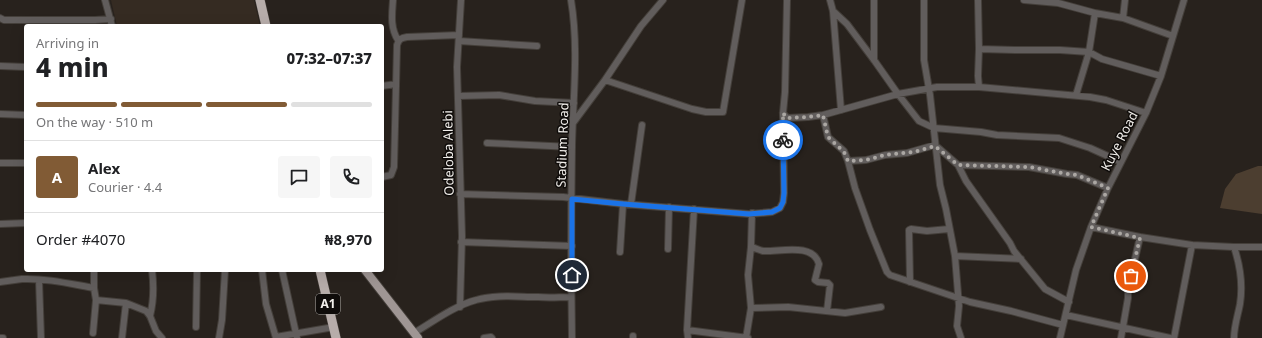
<!DOCTYPE html>
<meta charset="utf-8">
<style>
body{margin:0;font-family:"Noto Sans",sans-serif;background:#f6f6f6;color:#202124;height:100vh;display:flex;flex-direction:column;font-size:15px;white-space:nowrap}
*{box-sizing:border-box;margin:0}
p{font-size:13px;color:#757577}
.icon{flex:none;width:22px;height:22px;fill:none;stroke:currentColor;stroke-width:2;stroke-linecap:round;stroke-linejoin:round}
.map{position:relative;flex:1;overflow:hidden}
.drawer{position:absolute;left:24px;top:24px;width:360px;height:248px;display:flex;flex-direction:column;background:#fff;border-radius:4px;box-shadow:0 4px 16px #0002}
.drawer>*{flex:none}
.pin{position:absolute;display:grid;place-items:center;width:34px;height:34px;color:#fff;margin:-17px;border:2px solid #fff;border-radius:50%;box-shadow:0 1px 4px #0007}
.courier{position:absolute;display:grid;place-items:center;width:40px;height:40px;margin:-20px;border:3px solid #1a73e8;border-radius:50%;background:#fff;color:#222;box-shadow:0 1px 5px #0007}
.summary em{font-style:normal;font-weight:800}
.summary div{display:flex;flex-direction:column-reverse}
.summary{display:flex;align-items:center;justify-content:space-between;height:68px;padding:0 12px}
h1{font-size:26px;font-weight:800;line-height:30px}
.bar{display:grid;grid-template-columns:repeat(4,1fr);gap:6px 4px;align-content:center;height:48px;padding:0 12px}
.bar i{height:5px;border-radius:3px;background:#e0e0e0}
.bar .selected{background:#815b35}
.bar p{grid-column:span 4}
.line{display:flex;align-items:center;gap:10px;padding:0 12px;border-top:1px solid #e0e0e0}
.line div{flex:1}
.round{display:grid;place-items:center;flex:none;width:42px;height:42px;border-radius:4px;background:#f6f6f6}
.map>svg:first-child{display:block}
</style>
<div class="map">
<svg width="1262" height="338" viewBox="0 0 1262 338">
<rect width="100%" height="100%" fill="#28221d"/>
<!-- built -->
<path fill="#352b22" d="M111 0H254L260 26H117Z"/>
<!-- green -->
<path fill="#4c3e30" d="M1258 166H1262V214L1220 208 1225 189 1236 174Z"/>
<g fill="none" stroke-linecap="round" stroke-linejoin="round">
<!-- minor casing -->
<g stroke="#443f3a" stroke-width="8">
<path id="minor" d="M105 0 112 26
M393 0C392 14 390 28 398 40
M571 0C579 48 573 97 572 146 571 210 571 274 572 338
M830 0 833 11 841 110
M924 0V60L930 95 940 185 946 209 955 256 959 306 957 326 961 338
M978 0 979 49 978 76 979 87
M1024 0 1058 3 1095 13 1123 18 1173 36
M833 11 847 24 874 60 898 94 919 121 934 128 981 132 997 135 1059 138 1090 148 1121 162
M0 18 4 20H95L111 19
M1123 18 1125 0
M459 41 537 46
M979 49 1015 50H1060L1089 52 1102 59 1161 76
M874 60V0
M0 66 26 67
M605 80 692 109 706 112H723L742 0
M382 86 396 84
M1076 95 1089 52 1095 13
M458 96 499 95 535 101 574 103
M783 113 787 118 808 117 823 115 898 94 937 87H979L1090 97 1106 100 1146 113
M0 114 26 115
M823 115 828 137 844 151 848 161 855 188 870 230 887 272 890 275 970 302 1011 311 1063 325
M573 123 605 80 641 26 663 0
M487 143 572 147
M848 161 866 160 885 155 907 153 935 145 958 165 966 181 1010 243 1014 251 1045 289 1069 302
M0 163H26
M958 165 1029 167 1067 174 1077 175 1108 188
M382 177 391 175 394 167 397 45C399 39 401 38 407 37L459 35
M460 194 563 197 623 204 749 214 772 212 780 208 783 202 784 193 783 113 785 92 787 0
M631 204 642 125
M0 224 26 223
M1091 227 1140 237 1192 245 1234 247H1262
M461 242 572 246
M751 247C755 248 759 250 763 251 779 252 813 242 819 264L815 280 818 282 828 283 830 285 827 311
M1234 247C1240 265 1243 285 1240 304 1238 315 1234 326 1234 338
M668 249 669 207
M620 252 623 204
M955 256 1021 259
M262 270 266 304 276 338
M282 270 297 338
M39 280 41 338
M0 282C7 281 15 280 22 279 46 278 71 284 94 288
M910 282 909 230 911 229 927 231 949 229
M96 300 126 303 146 311 150 316 156 331 162 338
M460 307 462 236 457 67 461 0
M751 308 788 307 845 313 881 307
M1066 315 1170 338
M150 316C154 300 154 286 152 270
M196 327 197 270
M687 330 748 338
M93 333 96 300 94 288V270
M414 333C434 321 454 306 476 300 496 294 518 297 538 297 549 298 560 297 571 297
M633 336V338
M276 337 334 327
M1 338H3
M122 338 126 303
M219 338 222 320 225 270
M484 338 491 337 492 338
M688 338 687 330 694 209
M746 338 751 308 748 275 751 247 752 213
M1060 338 1076 270 1091 227 1108 188 1146 113 1161 76 1184 0
M1121 338 1128 298V289L1140 237
M1174 338 1192 245"/>
</g>
<!-- major casing -->
<g stroke="#443f3a" stroke-width="10">
<path id="major" d="M365 270 418 338"/>
</g>
<!-- highway casing -->
<g stroke="#443f3a" stroke-width="10">
<path id="highway" d="M260 0 266 26
M320 270 336 338"/>
</g>
<!-- minor -->
<use href="#minor" stroke="#615d5c" stroke-width="6"/>
<!-- major -->
<use href="#major" stroke="#9f9694" stroke-width="8"/>
<!-- highway -->
<use href="#highway" stroke="#b7adaa" stroke-width="9"/>
</g>
<g fill="none" stroke-linecap="round" stroke-linejoin="round">
<!-- done -->
<path stroke="#aba7a3" stroke-width="4" stroke-dasharray="0 7.2" d="M783 140V113L787 118 808 117 823 115 828 137 844 152 848 161 866 160 885 155 914 152 935 146 958 165 1029 167 1068 174 1077 175 1108 188 1091 227 1140 238 1131 276"/>
<!-- route -->
<path stroke="#1a73e8" stroke-width="5" d="M572 275V199L623 204 749 214 772 212 780 208 783 202 784 193 783 140"/>
</g>
<g text-anchor="middle" stroke-width="3" stroke-linejoin="round" paint-order="stroke">
<!-- shield labels -->
<rect fill="#0f0c0a" stroke="#aeaba8" stroke-width="1" x="316" y="294" width="24" height="20" rx="3"/>
<g font-size="12" font-weight="bold" fill="#f2efeb">
<text x="328" y="308">A1</text>
</g>
<!-- street labels -->
<g font-size="13" fill="#f2efeb" stroke="#0f0c0a">
<text transform="translate(1119 141) rotate(-63)" y="5">Kuye Road</text>
<text transform="translate(562 145) rotate(-88)" y="5">Stadium Road</text>
<text transform="translate(448 153) rotate(-91)" y="5">Odeloba Alebi</text>
</g>
</g>
</svg>
<div class="pin" style="left:1131px;top:276px;background:#ea580c"><svg class="icon" aria-label="bag" viewBox="0 0 24 24"><path d="M5 8h14l-1 12H6zM9 8a3 3 0 0 1 6 0"/></svg></div>
<div class="pin" style="left:572px;top:275px;background:#1f2937"><svg class="icon" aria-label="home" viewBox="0 0 24 24"><path d="M3 11l9-7 9 7M6 9v11h12V9"/></svg></div>
<div class="courier" style="left:783px;top:140px"><svg class="icon" aria-label="bike" viewBox="0 0 24 24"><circle cx="6" cy="16" r="4"/><circle cx="18" cy="16" r="4"/><path d="M6 16l4-8h5l3 8M10 8l3 8H6M13 5h3"/></svg></div>
<section class="drawer">
<div class="summary"><div><h1>4 min</h1><p>Arriving in</p></div><em>07:32–07:37</em></div>
<div class="bar"><i class="selected"></i><i class="selected"></i><i class="selected"></i><i></i><p>On the way · 510 m</p></div>
<div class="line" style="height:72px"><b class="round" style="background:#815b35;color:#fff">A</b><div><b>Alex</b><p>Courier · 4.4</p></div><a class="round"><svg class="icon" aria-label="chat" viewBox="0 0 24 24"><path d="M4 5h16v11H9l-5 4z"/></svg></a><a class="round"><svg class="icon" aria-label="phone" viewBox="0 0 24 24"><path d="M5 4h4l2 5-3 2q2 4 5 5l2-3 5 2v4C11 20 4 13 5 4z"/></svg></a></div>
<div class="line" style="height:52px"><div>Order #4070</div><b>₦8,970</b></div>
</section>
</div>
